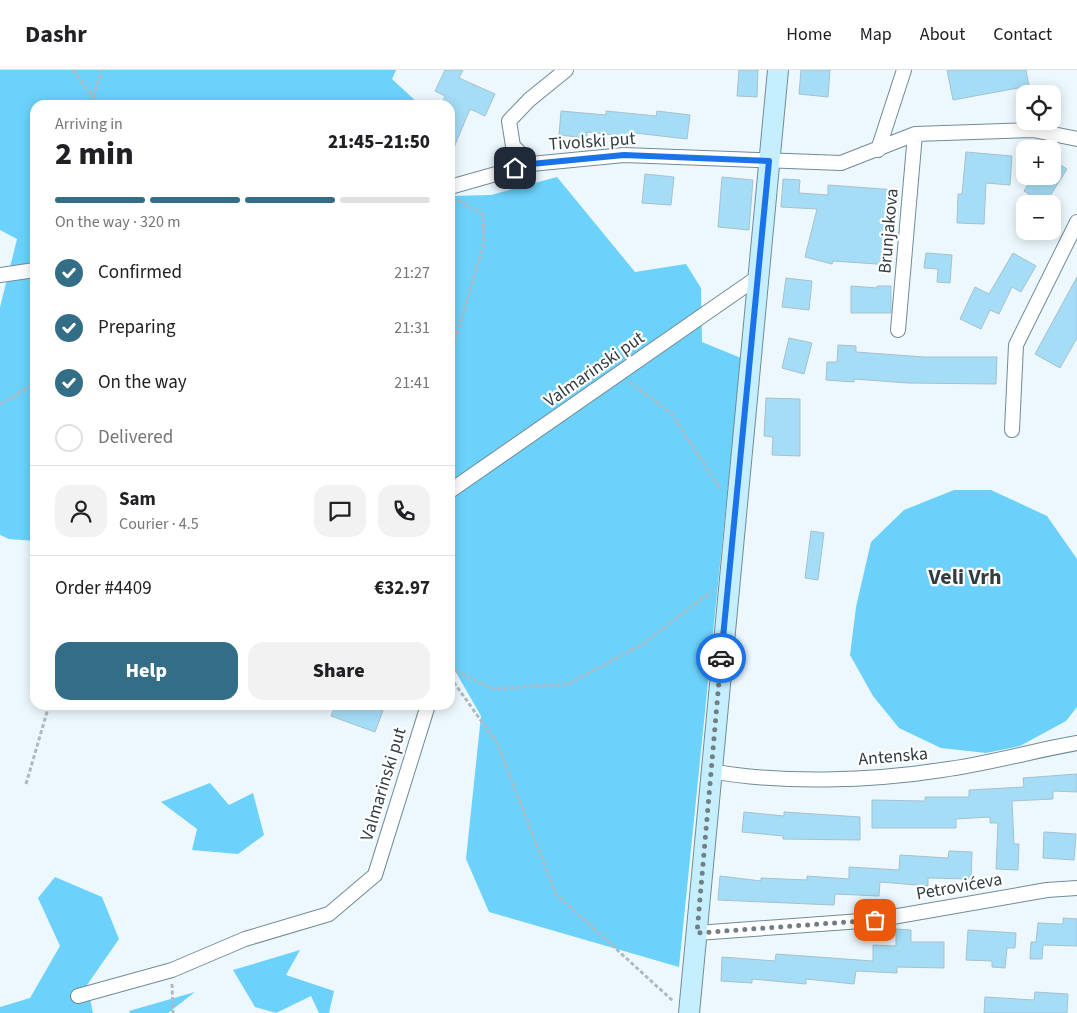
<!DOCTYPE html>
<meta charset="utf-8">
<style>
body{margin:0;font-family:"Source Sans 3",sans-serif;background:#f2f2f2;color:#202124;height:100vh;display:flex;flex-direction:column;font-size:19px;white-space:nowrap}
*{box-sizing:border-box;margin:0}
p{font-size:16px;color:#757577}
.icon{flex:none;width:28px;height:28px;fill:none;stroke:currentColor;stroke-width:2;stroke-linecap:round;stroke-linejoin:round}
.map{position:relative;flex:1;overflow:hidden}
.panel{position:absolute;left:30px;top:30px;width:425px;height:610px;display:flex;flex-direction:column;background:#fff;border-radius:15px;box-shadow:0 2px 12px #0003}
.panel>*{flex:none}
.controls{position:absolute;left:1016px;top:15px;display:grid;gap:10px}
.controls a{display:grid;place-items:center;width:45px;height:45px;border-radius:10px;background:#fff;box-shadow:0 2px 12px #0003;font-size:25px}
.pin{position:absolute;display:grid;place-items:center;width:42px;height:42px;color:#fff;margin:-21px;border-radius:10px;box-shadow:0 2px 8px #0006}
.courier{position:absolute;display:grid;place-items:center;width:50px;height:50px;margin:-25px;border:4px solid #1a73e8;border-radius:50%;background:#fff;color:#222;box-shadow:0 1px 6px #0007}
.summary em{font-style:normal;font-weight:800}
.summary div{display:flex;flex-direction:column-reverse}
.summary{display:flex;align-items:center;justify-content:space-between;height:85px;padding:0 25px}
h1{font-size:32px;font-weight:800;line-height:38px}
.bar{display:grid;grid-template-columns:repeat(4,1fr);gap:8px 5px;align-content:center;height:60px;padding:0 25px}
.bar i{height:6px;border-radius:4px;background:#e0e0e0}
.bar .current{background:#336e86}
.bar p{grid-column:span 4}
.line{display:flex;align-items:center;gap:12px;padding:0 25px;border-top:1px solid #e0e0e0}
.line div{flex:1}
.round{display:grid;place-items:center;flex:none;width:52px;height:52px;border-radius:15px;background:#f2f2f2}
ol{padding:0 25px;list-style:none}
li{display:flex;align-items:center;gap:15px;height:55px}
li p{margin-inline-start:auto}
li .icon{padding:5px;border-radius:50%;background:#336e86;color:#fff;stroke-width:4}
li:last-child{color:#757577}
li i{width:28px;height:28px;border:2px solid #e0e0e0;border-radius:50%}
.primary-button{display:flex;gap:10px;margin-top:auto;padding:10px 25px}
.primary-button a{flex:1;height:58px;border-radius:15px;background:#336e86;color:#fff;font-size:20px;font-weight:800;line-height:58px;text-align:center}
.primary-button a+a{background:#f2f2f2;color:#202124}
header{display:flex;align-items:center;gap:30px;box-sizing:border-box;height:70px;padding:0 25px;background:#fff;border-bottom:1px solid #e0e0e0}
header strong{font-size:24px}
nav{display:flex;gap:28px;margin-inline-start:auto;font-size:18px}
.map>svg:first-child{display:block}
</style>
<header>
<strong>Dashr</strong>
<nav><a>Home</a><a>Map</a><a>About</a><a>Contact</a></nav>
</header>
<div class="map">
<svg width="1077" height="943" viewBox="0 0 1077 943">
<rect width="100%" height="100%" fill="#ecf8fd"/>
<!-- green -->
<path fill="#6cd1fa" d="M954 420H991L1047 446 1077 489V637L1066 651 1020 676 986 683 941 678 899 658 873 626 850 585 856 537 871 472 904 440Z"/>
<!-- forest -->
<path fill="#6cd2fb" d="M0 0H396L392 9 418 33 417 35H35V471L9 469 0 465V237L17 169 0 160Z
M557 107 635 202 686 194 701 218 702 272 741 288 679 897 489 842 466 789 481 646 450 592V126L491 125Z
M210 713 229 735 253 723 264 765 238 784 192 780 197 759 161 732Z
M55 807 102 827 119 869 87 915 93 943H0V937L30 928 60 876 38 828Z
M300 880 286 905 334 921 329 943H319L311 926 276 943 255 937 233 900Z
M195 922 168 943H130L129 941Z"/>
<!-- building -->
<path fill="#a5ddf6" stroke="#a5c1ce" d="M445 0H463L459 8 495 24 485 46 470 39 450 87V35H441L445 26 435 21Z
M739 0H758L757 27 737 26Z
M801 0H830L828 27 799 24Z
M947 0H1026L1029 16 953 30Z
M561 41 606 45V41L656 46 657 41 690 45 687 69 635 63 634 67 587 62V68L559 65Z
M966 82 1012 86 1010 115 986 113 984 154 957 153 958 124H962Z
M1052 90 1067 99 1045 134 1024 121 1033 106H1052Z
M645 104 674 107 671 135 642 133Z
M722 107 753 110 749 160 718 157Z
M783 109 800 110 799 123 828 125V115L896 120 891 195 833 191 832 194 805 187 817 139 781 137Z
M926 183 952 185 950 213 937 212 938 199 924 198Z
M1013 183 1036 196 1021 222 1012 217 999 244 990 240 981 259 960 249 975 217 989 224Z
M1077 207V268L1060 298 1035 284Z
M786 208 812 211 809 240 782 237Z
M851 216 877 218V216H891V243H851Z
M789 268 812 273 804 304 782 298Z
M838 275 856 276V282L924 287H997L996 314 908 313 854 309V312L826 310 827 292H837Z
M766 328 800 329V386L772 385 773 367 764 366Z
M811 461 824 463 818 510 805 508Z
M335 635H385L375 662 331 646Z
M1077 704V722L1053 721V729L1012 731 1014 774H1019L1018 800 996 799 998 753H990V747L956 749V758H872V730L925 731V727H969V720L1024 717 1023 708Z
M744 742 784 746V742L860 747V770L783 769V766L742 762Z
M1044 762 1076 764 1074 790 1043 788Z
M949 781 972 782 971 809 928 808V816L880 812 879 826 835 824 834 835 718 830 720 806 761 811V808L807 810V806L849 809V797L899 800 900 785 948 788Z
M1063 848 1077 849V876L1043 875 1042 889H1030L1031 872H1036L1038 853 1063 854Z
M896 859 911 860V872H944V898L897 897V903L856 901 854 914 806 909V914L752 909V913L721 911 722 887 775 891 776 884 873 891V875L896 876Z
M968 860 1016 863 1015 878H1007L1005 898 992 897V891L966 890Z
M1035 922 1068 924 1067 943H984L985 927 1034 930Z"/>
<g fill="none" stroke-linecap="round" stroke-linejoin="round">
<!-- street casing -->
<g stroke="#718b98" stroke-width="16">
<path id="street" d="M878 80 904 0
M531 94 513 76 509 51 529 30 566 0
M450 117 531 94 624 85 841 93 915 64 1033 60 1077 69
M0 205 35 200
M898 260 915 64
M1012 360 1016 275 1077 152
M450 421 758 207
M710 701C782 714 871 711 942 700 988 694 1032 681 1077 673
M697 863 875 850 1047 820 1077 818
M78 926 172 900 245 869 329 844 375 805 428 635"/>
</g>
<!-- secondary casing -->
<g stroke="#718b98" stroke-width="22">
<path id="secondary" d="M689 943 778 0"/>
</g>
<!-- path -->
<path stroke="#aebabf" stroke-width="3" stroke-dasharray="4 2.5" stroke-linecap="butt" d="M73 0 93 27 92 35
M93 27 102 0
M450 296 451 284 484 173 483 144 457 130
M629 312 671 343 721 420
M0 334 35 314
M450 598 493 619 568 614 643 574 712 521
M450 607 497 673 556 824 673 931
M26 714 49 635
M172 914 173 943"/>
<!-- street -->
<use href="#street" stroke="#fff" stroke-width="14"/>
<!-- secondary -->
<use href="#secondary" stroke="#c5effe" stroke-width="20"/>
</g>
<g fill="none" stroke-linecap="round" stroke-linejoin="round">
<!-- done -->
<path stroke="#727e83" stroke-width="5" stroke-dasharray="0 9" d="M721 588 697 863 875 850"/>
<!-- route -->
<path stroke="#1a73e8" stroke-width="6" d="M515 98 531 94 624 85 769 91 721 588"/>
</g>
<g text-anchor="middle" stroke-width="4.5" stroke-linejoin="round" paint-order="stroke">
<!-- street labels -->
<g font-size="18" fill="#313d42" stroke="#fff">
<text transform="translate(592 71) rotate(-4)" y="6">Tivolski put</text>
<text transform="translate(888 161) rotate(-85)" y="6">Brunjakova</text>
<text transform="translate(594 299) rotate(-35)" y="6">Valmarinski put</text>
<text transform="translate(893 686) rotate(-5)" y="6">Antenska</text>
<text transform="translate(383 714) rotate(-73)" y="6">Valmarinski put</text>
<text transform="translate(959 816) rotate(-10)" y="6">Petrovićeva</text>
</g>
<!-- district labels -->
<g font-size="22" font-weight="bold" fill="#313d42" stroke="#fff">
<text x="965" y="514">Veli Vrh</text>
</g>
</g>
</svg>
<div class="controls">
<a><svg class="icon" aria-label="locate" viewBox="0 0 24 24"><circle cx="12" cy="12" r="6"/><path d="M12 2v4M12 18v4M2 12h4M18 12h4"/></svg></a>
<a>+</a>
<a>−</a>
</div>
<div class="pin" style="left:875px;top:850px;background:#ea580c"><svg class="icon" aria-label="bag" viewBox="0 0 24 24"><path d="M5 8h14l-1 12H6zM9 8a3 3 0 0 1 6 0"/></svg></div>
<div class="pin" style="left:515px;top:98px;background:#1f2937"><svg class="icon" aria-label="home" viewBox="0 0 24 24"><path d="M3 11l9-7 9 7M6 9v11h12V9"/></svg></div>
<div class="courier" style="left:721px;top:588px"><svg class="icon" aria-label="car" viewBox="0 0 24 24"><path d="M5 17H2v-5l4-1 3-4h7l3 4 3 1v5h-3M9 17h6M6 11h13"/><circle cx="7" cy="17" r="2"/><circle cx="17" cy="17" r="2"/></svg></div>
<section class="panel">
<div class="summary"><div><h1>2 min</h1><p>Arriving in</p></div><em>21:45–21:50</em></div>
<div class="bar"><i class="current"></i><i class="current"></i><i class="current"></i><i></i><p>On the way · 320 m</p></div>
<ol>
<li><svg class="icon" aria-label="check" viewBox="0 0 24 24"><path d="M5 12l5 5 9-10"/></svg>Confirmed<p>21:27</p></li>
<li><svg class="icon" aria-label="check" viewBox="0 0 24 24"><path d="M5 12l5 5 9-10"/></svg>Preparing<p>21:31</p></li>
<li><svg class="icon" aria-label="check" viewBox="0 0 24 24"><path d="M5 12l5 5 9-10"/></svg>On the way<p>21:41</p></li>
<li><i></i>Delivered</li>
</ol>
<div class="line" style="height:90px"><a class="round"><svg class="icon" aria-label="person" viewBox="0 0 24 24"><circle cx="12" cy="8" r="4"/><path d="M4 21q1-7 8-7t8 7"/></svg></a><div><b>Sam</b><p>Courier · 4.5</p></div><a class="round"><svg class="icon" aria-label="chat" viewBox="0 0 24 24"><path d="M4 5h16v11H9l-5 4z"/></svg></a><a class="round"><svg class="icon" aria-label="phone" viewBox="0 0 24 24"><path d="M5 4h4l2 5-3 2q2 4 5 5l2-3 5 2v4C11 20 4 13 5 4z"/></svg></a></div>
<div class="line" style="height:65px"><div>Order #4409</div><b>€32.97</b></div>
<div class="primary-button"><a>Help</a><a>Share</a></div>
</section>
</div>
